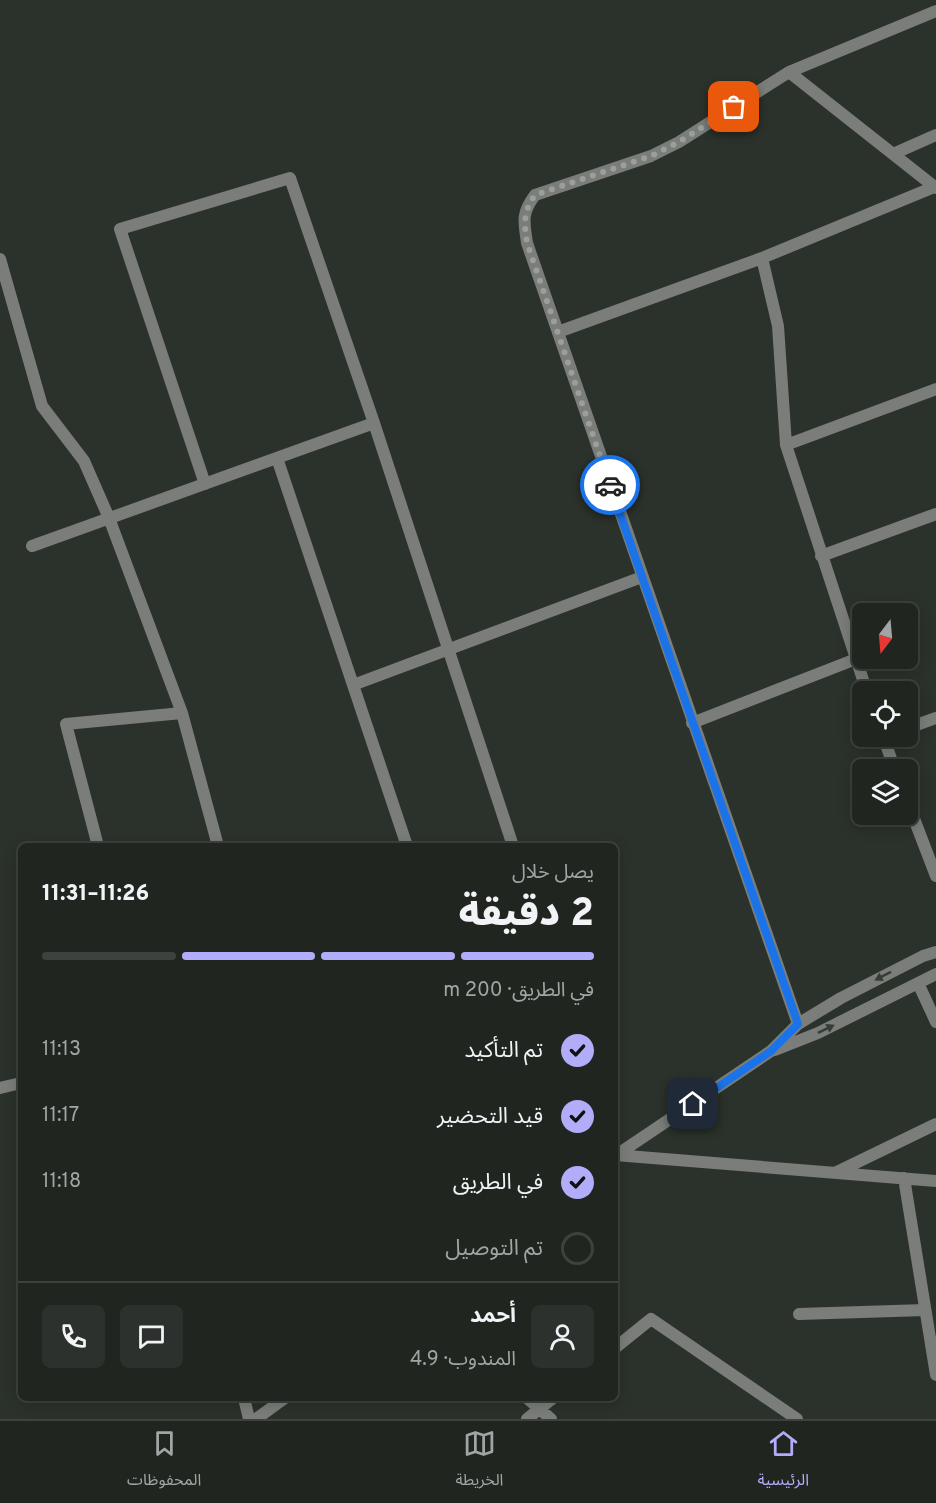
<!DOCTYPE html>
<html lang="ar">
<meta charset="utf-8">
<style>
body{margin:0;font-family:Overpass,"Noto Sans Arabic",sans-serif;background:#2d312d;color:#f1f3f6;direction:rtl;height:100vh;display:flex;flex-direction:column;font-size:22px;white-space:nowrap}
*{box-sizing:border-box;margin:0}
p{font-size:20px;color:#a2a5a5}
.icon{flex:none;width:33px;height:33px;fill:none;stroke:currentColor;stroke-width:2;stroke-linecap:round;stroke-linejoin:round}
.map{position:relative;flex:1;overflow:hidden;direction:ltr}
.details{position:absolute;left:18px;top:843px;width:600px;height:558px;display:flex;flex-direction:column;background:#202520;border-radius:9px;box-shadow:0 3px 15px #0003,0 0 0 2px #3d423e;direction:rtl}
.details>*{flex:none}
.needle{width:39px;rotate:196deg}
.buttons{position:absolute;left:852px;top:603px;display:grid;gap:12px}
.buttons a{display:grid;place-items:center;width:66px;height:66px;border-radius:9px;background:#202520;box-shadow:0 3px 15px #0003,0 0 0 2px #3d423e;font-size:30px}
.pin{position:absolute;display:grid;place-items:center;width:51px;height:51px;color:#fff;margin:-26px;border-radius:12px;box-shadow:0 3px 9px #0006}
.courier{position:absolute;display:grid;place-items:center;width:60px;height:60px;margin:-30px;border:4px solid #1a73e8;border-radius:50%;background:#fff;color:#222;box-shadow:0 2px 8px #0007}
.head em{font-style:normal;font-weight:800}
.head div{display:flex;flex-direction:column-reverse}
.head{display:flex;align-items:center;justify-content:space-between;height:102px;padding:0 24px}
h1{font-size:39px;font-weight:800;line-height:45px}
.bar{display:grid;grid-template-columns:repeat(4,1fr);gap:9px 6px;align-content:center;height:72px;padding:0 24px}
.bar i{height:8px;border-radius:4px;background:#3d423e}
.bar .selected{background:#b2adf9}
.bar p{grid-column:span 4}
.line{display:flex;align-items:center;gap:15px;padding:0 24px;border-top:2px solid #3d423e}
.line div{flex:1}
.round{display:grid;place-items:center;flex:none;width:63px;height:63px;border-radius:9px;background:#2d312d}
ol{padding:0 24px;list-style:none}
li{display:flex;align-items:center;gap:18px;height:66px}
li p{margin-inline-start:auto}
li .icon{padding:6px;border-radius:50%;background:#b2adf9;color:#111;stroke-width:4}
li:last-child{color:#a2a5a5}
li i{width:33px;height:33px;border:3px solid #3d423e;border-radius:50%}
.menu{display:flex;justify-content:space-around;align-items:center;height:84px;border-top:2px solid #3d423e;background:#202520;font-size:16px;color:#a2a5a5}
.menu a{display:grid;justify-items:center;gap:3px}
.menu .selected{color:#b2adf9}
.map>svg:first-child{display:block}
</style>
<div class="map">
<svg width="936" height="1419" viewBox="0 0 936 1419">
<rect width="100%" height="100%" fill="#2b312b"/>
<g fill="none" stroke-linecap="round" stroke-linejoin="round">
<!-- minor -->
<path stroke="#7a7d7a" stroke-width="12" d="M789 72 936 188
M893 154 936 135
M762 258 778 326 786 445 867 692
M0 259 42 406 84 461 109 518 182 713 218 846
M558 332 762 258 934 187
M786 445 936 389
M277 458 407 846
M205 484 120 229 290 178 374 423 513 846
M32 546 374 423
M821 556 936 514
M353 685 642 577
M692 723 856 659
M908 728 936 718
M883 736 895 770
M908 803 936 876
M98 846 66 724 182 713
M918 983 936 1022
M798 1024 527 243C524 221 521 214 535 195L651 156 679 142 789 72 936 11
M775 1050 818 1033 936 974
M0 1088 21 1083
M615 1155 936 1181
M615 1156 771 1051 798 1024 841 998 923 956 936 952
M837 1172 936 1124
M904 1178 936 1375
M799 1314 925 1310
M615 1348 651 1319 797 1419
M244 1398 249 1419
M527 1398 551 1419
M256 1419 285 1398
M527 1419 553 1398"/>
</g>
<!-- one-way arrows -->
<defs><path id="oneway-solid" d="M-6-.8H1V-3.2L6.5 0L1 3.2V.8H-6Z" transform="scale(1.5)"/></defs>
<g fill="#373c37">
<use href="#oneway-solid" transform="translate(883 976) rotate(153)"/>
<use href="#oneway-solid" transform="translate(826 1029) rotate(-26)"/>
</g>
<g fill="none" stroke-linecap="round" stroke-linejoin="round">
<!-- done -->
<path stroke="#9b9f9a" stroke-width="6" stroke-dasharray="0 10.8" d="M610 485 527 243C524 223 523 212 535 195L651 156 679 142 734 107"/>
<!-- route -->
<path stroke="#1a73e8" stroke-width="8" d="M610 485 798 1024 771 1051 693 1104"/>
</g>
</svg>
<div class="buttons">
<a><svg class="needle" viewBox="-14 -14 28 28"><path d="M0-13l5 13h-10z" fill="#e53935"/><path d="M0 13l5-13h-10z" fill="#a2a5a5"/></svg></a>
<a><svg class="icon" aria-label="locate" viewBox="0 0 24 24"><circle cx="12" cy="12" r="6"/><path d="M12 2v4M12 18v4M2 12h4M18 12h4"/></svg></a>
<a><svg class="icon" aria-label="layers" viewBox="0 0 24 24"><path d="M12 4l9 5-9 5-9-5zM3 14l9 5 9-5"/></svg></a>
</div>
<div class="pin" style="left:734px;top:107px;background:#ea580c"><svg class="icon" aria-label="bag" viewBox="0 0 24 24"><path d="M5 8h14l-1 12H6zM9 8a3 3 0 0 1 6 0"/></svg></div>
<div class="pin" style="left:693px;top:1104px;background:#1f2937"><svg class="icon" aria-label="home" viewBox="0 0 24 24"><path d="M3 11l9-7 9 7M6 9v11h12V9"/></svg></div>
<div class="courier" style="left:610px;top:485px"><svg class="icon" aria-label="car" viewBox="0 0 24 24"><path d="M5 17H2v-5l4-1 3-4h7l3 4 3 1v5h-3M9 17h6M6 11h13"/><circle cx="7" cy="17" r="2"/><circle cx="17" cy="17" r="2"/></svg></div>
<section class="details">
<div class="head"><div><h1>2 دقيقة</h1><p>يصل خلال</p></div><em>11:26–11:31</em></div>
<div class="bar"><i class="selected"></i><i class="selected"></i><i class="selected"></i><i></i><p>في الطريق · 200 m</p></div>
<ol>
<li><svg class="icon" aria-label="check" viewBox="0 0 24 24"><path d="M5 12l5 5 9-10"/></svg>تم التأكيد<p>11:13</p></li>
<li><svg class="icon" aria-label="check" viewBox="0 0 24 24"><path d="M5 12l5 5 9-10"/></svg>قيد التحضير<p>11:17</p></li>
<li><svg class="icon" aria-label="check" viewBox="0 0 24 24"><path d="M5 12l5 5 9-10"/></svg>في الطريق<p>11:18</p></li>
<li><i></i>تم التوصيل</li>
</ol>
<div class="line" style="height:108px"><a class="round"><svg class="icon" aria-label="person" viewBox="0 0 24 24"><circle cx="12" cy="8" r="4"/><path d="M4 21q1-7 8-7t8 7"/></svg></a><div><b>أحمد</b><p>المندوب · 4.9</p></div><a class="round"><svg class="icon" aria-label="chat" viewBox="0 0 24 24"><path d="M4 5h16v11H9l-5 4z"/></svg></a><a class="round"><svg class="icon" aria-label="phone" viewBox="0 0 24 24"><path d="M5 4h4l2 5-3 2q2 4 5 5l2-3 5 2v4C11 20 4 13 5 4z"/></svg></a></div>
</section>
</div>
<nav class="menu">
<a class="selected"><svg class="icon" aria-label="home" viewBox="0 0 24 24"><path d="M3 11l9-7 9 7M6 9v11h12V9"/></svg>الرئيسية</a>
<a><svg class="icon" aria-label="map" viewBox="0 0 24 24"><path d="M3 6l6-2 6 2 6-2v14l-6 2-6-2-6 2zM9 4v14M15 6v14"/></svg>الخريطة</a>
<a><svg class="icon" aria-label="saved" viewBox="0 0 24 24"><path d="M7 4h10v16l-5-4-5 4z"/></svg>المحفوظات</a>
</nav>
